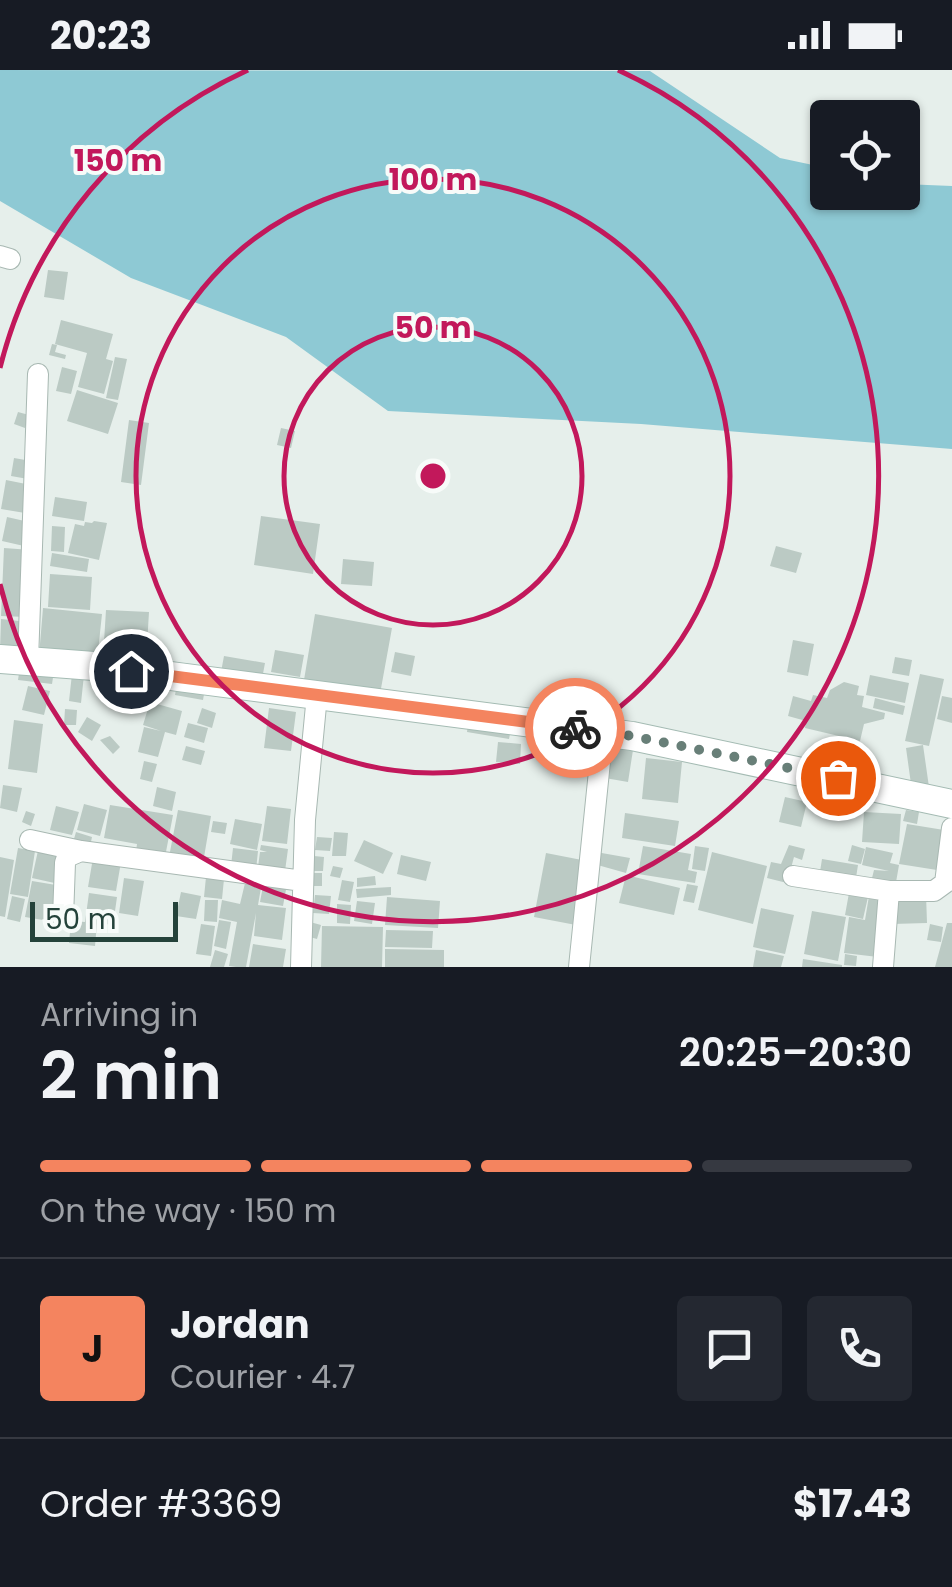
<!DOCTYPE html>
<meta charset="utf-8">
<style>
body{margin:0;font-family:Poppins,sans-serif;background:#242831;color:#f1f3f6;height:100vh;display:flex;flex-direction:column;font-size:38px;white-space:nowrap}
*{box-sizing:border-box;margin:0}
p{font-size:32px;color:#9ea1a6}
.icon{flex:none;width:55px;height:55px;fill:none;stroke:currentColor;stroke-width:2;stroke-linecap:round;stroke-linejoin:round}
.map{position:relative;height:897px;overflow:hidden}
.sheet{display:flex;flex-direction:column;background:#171b24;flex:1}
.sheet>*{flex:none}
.buttons{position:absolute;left:810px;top:30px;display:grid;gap:20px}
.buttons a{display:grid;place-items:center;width:110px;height:110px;border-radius:10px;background:#171b24;box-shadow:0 2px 8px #0004;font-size:50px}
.scale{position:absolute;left:30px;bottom:25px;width:148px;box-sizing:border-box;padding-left:10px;border:5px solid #24423a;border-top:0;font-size:28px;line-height:35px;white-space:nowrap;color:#24423a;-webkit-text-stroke:8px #f7fbf9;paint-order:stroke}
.pin{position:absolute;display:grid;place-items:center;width:85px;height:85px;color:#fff;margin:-42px;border:5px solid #fff;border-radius:50%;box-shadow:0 2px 10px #0007}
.courier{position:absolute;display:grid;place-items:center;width:100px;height:100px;margin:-50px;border:8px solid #f4845f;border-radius:50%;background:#fff;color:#222;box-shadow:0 2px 12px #0007}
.summary em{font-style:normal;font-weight:600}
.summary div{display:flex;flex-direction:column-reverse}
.summary{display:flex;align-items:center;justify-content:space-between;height:170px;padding:0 40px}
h1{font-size:65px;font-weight:600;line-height:75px}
.bar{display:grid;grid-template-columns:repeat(4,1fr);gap:15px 10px;align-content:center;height:120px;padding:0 40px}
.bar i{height:12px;border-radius:8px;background:#363941}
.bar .current{background:#f4845f}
.bar p{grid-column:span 4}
.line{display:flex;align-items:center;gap:25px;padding:0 40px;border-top:2px solid #363941}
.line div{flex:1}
.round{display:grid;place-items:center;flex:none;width:105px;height:105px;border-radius:10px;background:#242831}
.status{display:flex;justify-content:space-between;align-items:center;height:70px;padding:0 50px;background:#171b24;direction:ltr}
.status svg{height:28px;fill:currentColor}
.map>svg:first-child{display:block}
</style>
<div class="status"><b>20:23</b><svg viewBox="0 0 49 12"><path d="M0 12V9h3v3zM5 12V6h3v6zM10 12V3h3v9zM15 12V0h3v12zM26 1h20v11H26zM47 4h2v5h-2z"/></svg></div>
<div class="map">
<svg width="952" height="897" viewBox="0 0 952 897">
<rect width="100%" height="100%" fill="#e6efeb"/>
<!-- water -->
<path fill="#8ec9d4" d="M0 0 650 1 780 88 827 98 828 122H902L903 114 952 116V379L641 354 388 341 286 267 131 208 0 131Z"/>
<!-- building -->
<path fill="#bbcac4" d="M48 200 68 202 64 230 44 227Z
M61 250 113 264 106 289 113 291 104 324 78 317 87 283 55 274Z
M52 274 57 275 55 282 66 285 65 289 49 285Z
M115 287 127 289 118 330 106 328Z
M62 297 77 301 71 324 56 321Z
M77 320 118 333 108 364 67 351Z
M18 342 29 345 25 358 14 354Z
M129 350 149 353 141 415 121 412Z
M281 358 295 361 291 378 277 375Z
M14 388 31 391 28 409 11 406Z
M6 410 31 415 25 443 1 439Z
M55 427 87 432 84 451 52 446Z
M261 446 320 454 313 504 254 495Z
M7 447 29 452 24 476 2 471Z
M94 451 107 453 99 490 68 483 75 454 84 456 85 452 92 453Z
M52 456 65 457 64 482 51 481Z
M776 476 802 483 796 503 770 496Z
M4 478 31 480 27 547 1 546Z
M52 483 89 489 87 502 50 496Z
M343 489 374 492 372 516 341 514Z
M50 504 92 507 90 540 48 537Z
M43 538 102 544 97 591 39 586Z
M106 540 149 542 146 591 103 588Z
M315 544 392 558 380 624 304 610Z
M1 549 28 552 25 583 0 580Z
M793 570 814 574 808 606 787 602Z
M275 580 304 585 300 607 271 602Z
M395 582 415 586 411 606 391 602Z
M224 586 265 593 262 609 221 602Z
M895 587 912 590 909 606 892 603Z
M20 597 54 601 52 614 18 610Z
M72 604 84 605 81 633 69 631Z
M920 604 944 609 929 676 905 671Z
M870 605 909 613 905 633 866 625Z
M178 608 206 613 203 630 175 625Z
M844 612 859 616 857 625 864 626 862 637 885 643 884 649 864 654 860 671 805 658 806 651 788 646 793 626 811 631 813 625 827 628 830 620Z
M28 616 50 621 44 645 22 640Z
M942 626 952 628V653L937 649Z
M875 628 905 636 903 645 873 638Z
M150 632 182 641 176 665 165 662 158 687 138 682 144 657 161 661 143 655Z
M202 638 216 643 212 658 197 653Z
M269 638 296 642 291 681 264 678Z
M65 639 77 640 76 655H64Z
M87 647 101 655 92 671 78 662Z
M469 647 512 654 509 669 467 662Z
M14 650 43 654 37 703 8 699Z
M188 653 208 658 204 673 184 667Z
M110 666 120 677 113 684 100 670Z
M498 672 521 674 520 694 496 692Z
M923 675 929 717 911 714 906 678Z
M186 676 205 681 201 695 182 690Z
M610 676 633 680 628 712 605 708Z
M646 688 682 692 678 733 642 729Z
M144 691 157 694 152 712 140 709Z
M820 707 862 725 858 739 815 730Z
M3 715 22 718 17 742 0 738Z
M157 717 176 722 172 741 153 736Z
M785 727 807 732 801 757 779 752Z
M84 734 107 740 100 766 77 760Z
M110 735 173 745 165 787 136 781 137 774 104 768Z
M56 736 79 742 72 765 50 760Z
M267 736 291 739 287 774 262 771Z
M178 740 211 746 203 793 169 787Z
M906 740 919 742 917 754 903 751Z
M26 741 35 744 31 756 22 752Z
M864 742 901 744 899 774 862 772Z
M625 743 679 751 675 776 622 768Z
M235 749 262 754 257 780 230 774Z
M213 751 227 753 225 764 211 762Z
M907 754 944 760 937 800 899 794Z
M76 762 92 767 89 781 72 776Z
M334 762 348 763 346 786H332Z
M317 767 332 768 330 781 315 780Z
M364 770 393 783 383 804 354 791Z
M261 775 288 779 285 801 258 797 260 782H267L260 780Z
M789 775 805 779 802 790 794 787 787 813 767 808 771 792 781 794Z
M852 775 865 779 861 794 848 791Z
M39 776 66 781 59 814 32 808Z
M643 776 691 784 688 800 697 802 695 813 638 804Z
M695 776 709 778 705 801 692 799Z
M866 777 893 783 890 793 899 795 895 818 871 812 874 800 889 801 862 795Z
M18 778 35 781 28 827 10 824Z
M233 778 258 781 256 800 231 796Z
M596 782 630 788 626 803 594 794Z
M712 782 767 796 753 854 698 840Z
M546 783 587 791 576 855 534 847Z
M401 785 431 792 426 811 397 804Z
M314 786 324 787 323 801H312Z
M0 787 14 790 5 847 0 846Z
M93 788 121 792 116 821 88 817Z
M822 789 858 795 855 814 819 808Z
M333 796 343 798 340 808 330 806Z
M311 803H322V816H310Z
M626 805 680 818 674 845 619 833Z
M375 806 376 815 357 817V808Z
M206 807 224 809 222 829 204 827Z
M124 808 144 811 138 846 119 843Z
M246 809 262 812 258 835 286 838 282 870 254 866 256 843 246 897H236L229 896 237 852 219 848 222 830 240 834Z
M342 810 354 812 350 832 338 830Z
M32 811 62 816 55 852 25 847Z
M264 811 287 814 283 836 260 832Z
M687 814 698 816 694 833 683 831Z
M391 817V825L357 828 356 819Z
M870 820 888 823 878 887 844 883 849 847 865 850Z
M181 822 201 826 196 849 176 846Z
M89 823 117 827 113 855 97 853 95 876 69 873 71 851 85 852Z
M849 823 868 827 863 849 845 845Z
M926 824 927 853 892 854 891 825Z
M315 825 331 826 329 844 313 843Z
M12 826 25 829 20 852 7 849Z
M387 827 440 831 438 858 385 855Z
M205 830H218L217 852 204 851Z
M357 831 375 833 372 854 354 851Z
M337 834 351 835 350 854 337 853Z
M761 838 794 845 785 884 753 877Z
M812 841 846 847 838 891 804 884Z
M219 850 231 852 226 879 214 876Z
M310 852 321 855 317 869 306 866Z
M947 853H952V897H935Z
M201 854 215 856 211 886 196 884Z
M930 854 943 857 941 872 927 870Z
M322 856 383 857 382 897H321Z
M386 860 433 861 432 878 385 877Z
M253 874 286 879 283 897H249Z
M385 879 444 880V897H385Z
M215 880 228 884 224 897H210Z
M756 880 784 886 781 897H753Z
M845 884 857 886 856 896 844 895Z
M803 889 842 895V897H802Z"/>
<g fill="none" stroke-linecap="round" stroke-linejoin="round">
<!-- street casing -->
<g stroke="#a8b8b2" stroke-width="22">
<path id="street" d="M0 186 10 189
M28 591 38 304
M30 770 81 781
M793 806 889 821
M63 848 65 793 67 787 81 781 303 811
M301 897 305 750 317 625
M579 897 603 662
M883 897 889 821H934L945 813 952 758"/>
</g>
<!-- secondary casing -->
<g stroke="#a4bbb3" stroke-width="30">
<path id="secondary" d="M0 589 94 596 632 666 952 734"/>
</g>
<!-- street -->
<use href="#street" stroke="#fff" stroke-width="20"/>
<!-- secondary -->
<use href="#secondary" stroke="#fff" stroke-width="28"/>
</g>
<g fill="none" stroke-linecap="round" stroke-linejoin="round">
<!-- done -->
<path stroke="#687f78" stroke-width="10" stroke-dasharray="0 18" d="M575 658 632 666 838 708"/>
<!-- route -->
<path stroke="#f4845f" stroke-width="12" d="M131 601 575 658"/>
</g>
<!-- distance rings -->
<g fill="none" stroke="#c2185b" stroke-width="5">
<circle cx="433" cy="406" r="149"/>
<circle cx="433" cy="406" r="297"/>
<path d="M0 298A446 446 0 0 1 248 0M618 0A446 446 0 1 1 0 514"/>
</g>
<circle cx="433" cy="406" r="15" fill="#c2185b" stroke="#f7fbf9" stroke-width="5"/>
<g font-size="30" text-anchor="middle" font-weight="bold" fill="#c2185b" stroke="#f7fbf9" stroke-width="8" stroke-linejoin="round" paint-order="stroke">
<text x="118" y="101">150 m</text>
<text x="433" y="120">100 m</text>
<text x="433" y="268">50 m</text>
</g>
</svg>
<div class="buttons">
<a><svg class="icon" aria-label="locate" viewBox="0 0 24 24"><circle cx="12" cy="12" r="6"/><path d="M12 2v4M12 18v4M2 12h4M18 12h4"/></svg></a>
</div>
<div class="scale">50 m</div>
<div class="pin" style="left:838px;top:708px;background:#ea580c"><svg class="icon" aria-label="bag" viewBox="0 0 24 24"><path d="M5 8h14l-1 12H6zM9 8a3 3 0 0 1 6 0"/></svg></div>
<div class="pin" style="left:131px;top:601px;background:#1f2937"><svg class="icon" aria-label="home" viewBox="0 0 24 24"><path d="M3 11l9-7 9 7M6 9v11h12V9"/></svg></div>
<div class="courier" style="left:575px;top:658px"><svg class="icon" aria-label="bike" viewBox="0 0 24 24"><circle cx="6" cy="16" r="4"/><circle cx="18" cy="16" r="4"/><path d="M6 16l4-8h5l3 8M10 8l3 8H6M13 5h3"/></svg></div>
</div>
<section class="sheet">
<div class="summary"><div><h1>2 min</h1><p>Arriving in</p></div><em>20:25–20:30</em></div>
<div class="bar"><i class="current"></i><i class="current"></i><i class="current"></i><i></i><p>On the way · 150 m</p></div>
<div class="line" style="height:180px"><b class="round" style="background:#f4845f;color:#111">J</b><div><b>Jordan</b><p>Courier · 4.7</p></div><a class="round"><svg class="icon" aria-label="chat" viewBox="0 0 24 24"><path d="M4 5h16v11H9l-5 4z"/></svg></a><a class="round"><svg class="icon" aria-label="phone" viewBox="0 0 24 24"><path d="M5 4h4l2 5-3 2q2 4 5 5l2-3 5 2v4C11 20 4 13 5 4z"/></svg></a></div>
<div class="line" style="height:130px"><div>Order #3369</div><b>$17.43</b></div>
</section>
